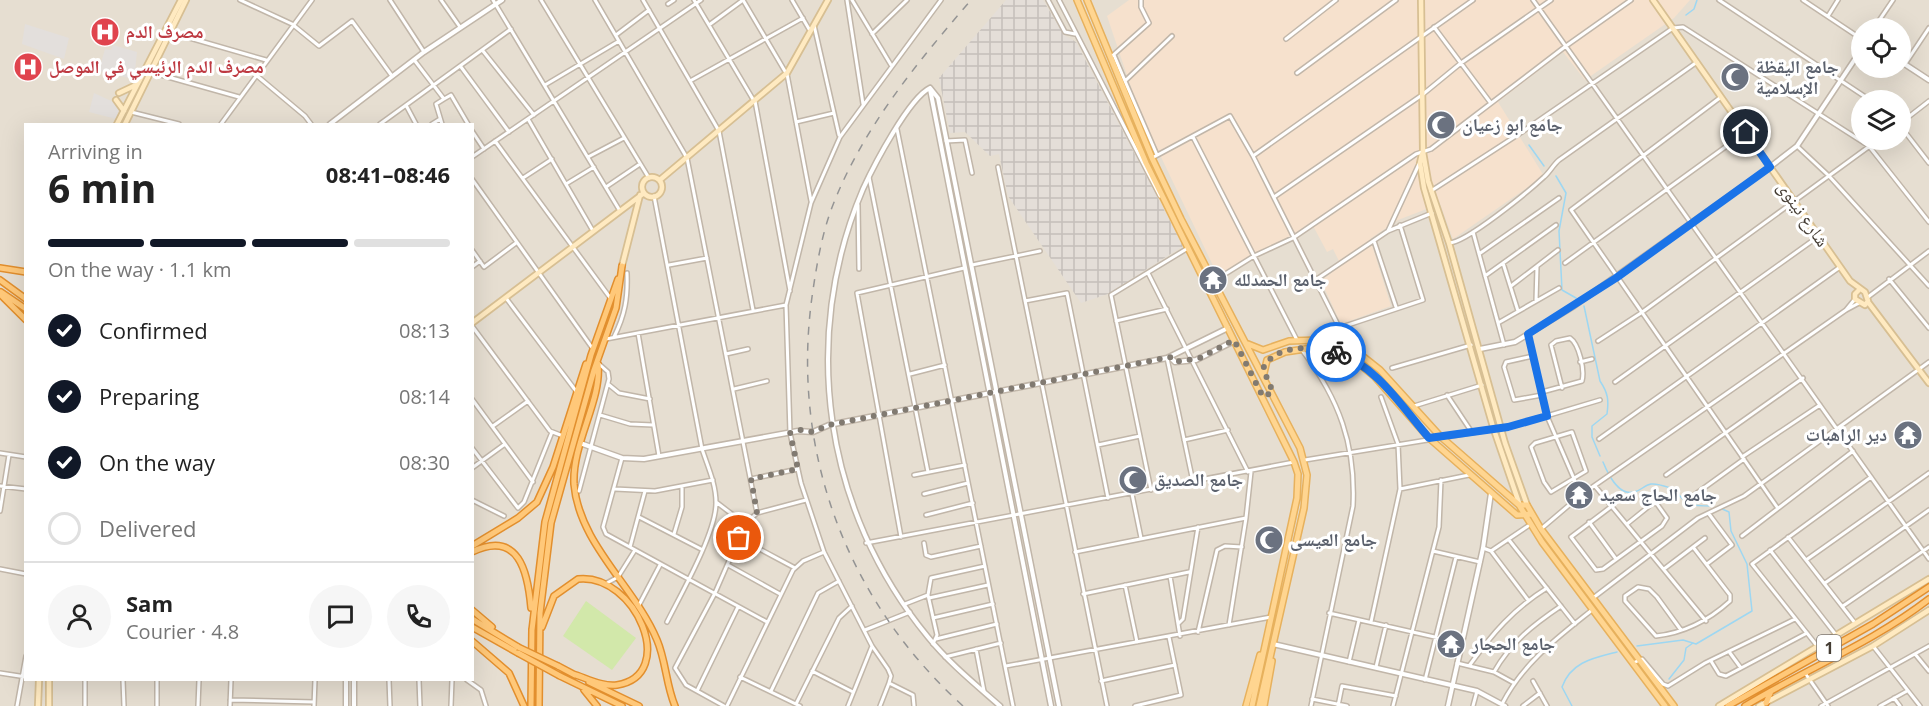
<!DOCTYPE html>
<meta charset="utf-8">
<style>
body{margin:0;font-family:"Open Sans","Noto Naskh Arabic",sans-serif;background:#f6f6f6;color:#222;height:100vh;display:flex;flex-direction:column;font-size:22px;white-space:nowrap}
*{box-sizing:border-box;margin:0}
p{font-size:20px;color:#767676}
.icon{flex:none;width:33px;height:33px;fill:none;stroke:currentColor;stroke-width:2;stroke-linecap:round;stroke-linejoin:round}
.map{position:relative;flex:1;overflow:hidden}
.sheet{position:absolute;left:24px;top:123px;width:450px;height:558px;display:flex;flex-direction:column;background:#fff;border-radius:0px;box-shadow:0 6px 24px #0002}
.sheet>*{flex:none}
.fabs{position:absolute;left:1851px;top:18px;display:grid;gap:12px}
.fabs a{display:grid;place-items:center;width:60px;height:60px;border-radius:50%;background:#fff;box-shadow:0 6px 24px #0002;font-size:30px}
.pin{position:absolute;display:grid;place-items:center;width:51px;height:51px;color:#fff;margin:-26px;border:3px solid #fff;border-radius:50%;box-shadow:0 2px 6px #0007}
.courier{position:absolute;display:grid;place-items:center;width:60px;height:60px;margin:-30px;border:4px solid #1a73e8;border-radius:50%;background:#fff;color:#222;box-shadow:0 2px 8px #0007}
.headline em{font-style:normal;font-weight:700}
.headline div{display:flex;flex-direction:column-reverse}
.headline{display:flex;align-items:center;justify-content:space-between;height:102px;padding:0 24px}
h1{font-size:39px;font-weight:700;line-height:45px}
.bar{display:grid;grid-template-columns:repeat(4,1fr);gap:9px 6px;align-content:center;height:72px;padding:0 24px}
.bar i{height:8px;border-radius:4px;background:#e0e0e0}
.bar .on{background:#111827}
.bar p{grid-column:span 4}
.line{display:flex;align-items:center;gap:15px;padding:0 24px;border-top:2px solid #e0e0e0}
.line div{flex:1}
.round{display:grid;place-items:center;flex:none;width:63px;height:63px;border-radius:32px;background:#f6f6f6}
ol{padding:0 24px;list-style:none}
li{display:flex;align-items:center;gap:18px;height:66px}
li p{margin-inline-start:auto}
li .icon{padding:6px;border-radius:50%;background:#111827;color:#fff;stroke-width:4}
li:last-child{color:#767676}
li i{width:33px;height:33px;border:3px solid #e0e0e0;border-radius:50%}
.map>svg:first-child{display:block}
</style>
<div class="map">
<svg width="1929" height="706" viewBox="0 0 1929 706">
<defs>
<pattern id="industrial-grid" width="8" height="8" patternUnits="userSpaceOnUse" patternTransform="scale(1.5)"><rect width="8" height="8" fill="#e4ded8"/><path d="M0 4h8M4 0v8" fill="none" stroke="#c5bfba"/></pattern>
</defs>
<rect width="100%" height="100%" fill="#f2ece3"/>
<!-- residential -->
<path fill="#e6ded1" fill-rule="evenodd" d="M0 0H1929V706H0ZM1862 28H1900V68H1862ZM1862 100H1900V140H1862ZM26 124H472V680H26Z"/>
<!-- commercial -->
<path fill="#f6e1cd" d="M1129 0H1690L1674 18 1585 80 1563 52 1498 102 1544 176 1453 239 1439 201 1424 210 1398 220 1370 239 1391 306 1341 324 1321 281 1341 265 1333 249 1327 252 1311 222 1297 232 1218 276 1139 111 1107 16Z"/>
<!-- industrial -->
<path fill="url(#industrial-grid)" d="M1006 0H1043L1064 35 1076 42 1183 246 1108 294 1081 303 1008 196 999 154 990 156 965 132 950 133 939 78Z"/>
<!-- pitch -->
<path fill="#d2e8aa" d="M586 601 636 638 612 670 563 636Z"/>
<!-- parking -->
<path fill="#e3dfdc" d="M25 24 69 38 64 59 22 44Z
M113 45 137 52 135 71 129 78 116 75 115 79 99 70 105 49 111 50Z
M94 93 120 105 116 119 89 112Z"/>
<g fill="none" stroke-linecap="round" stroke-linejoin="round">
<!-- stream -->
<path stroke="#9dd7f2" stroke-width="1.5" d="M1686 15 1694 9 1697 0
M1529 145 1544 166
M1556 176 1566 193 1559 231 1562 290 1576 298
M1584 306 1600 381C1608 393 1609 400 1607 414L1592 426V437L1600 456
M1603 462C1608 474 1618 496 1634 492 1641 491 1644 485 1651 484 1658 483 1667 487 1674 489 1687 506 1690 506 1712 506
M1637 646 1683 640 1696 644 1752 611 1747 564 1731 531 1729 512 1720 508
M1669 679 1684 660 1686 648 1693 643
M1572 706 1562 687C1571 662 1593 658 1617 652"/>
<!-- minor casing -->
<g stroke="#c1b6a9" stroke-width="6">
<path id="minor" d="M240 0 292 24 319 46 352 21 392 76
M390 0 424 52
M441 0 460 27
M493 0 620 211
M541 0 649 178
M595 0 687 158 757 513
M643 0 719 131 753 310
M694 0 754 101
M743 0 786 73
M792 0 809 29
M847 0 863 104
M852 0 891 65
M1048 0 1065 32 1075 34
M1059 0 1160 196
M1533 0 1929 559
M1719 0 1870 100
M1803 0 1857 36
M668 4 674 0
M1828 16 1838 0
M709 25 743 0
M814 25 839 135
M1434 27 1490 102
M1874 28 1893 0
M169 32 266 60
M872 34 907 0
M616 35 649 10
M1286 39 1336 0
M483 51 534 115
M1114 55 1125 81
M1111 57 1149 23 1141 7V0
M415 61 444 99 436 104 442 124
M1905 64 1929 28
M461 67 509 132
M1297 73 1396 0
M787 74 811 201
M161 75 239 97
M256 75 305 116 311 124
M690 81 803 18
M545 85 619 41
M1721 97 1571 210 1777 507
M444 99 451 95 468 124
M755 101 790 291
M407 107 416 124
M131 112 179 124
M528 119 593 231
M1900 121 1902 128 1929 163
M796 122 834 113
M1902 122 1929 101
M221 124 312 0
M380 124 511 29
M432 124 440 119
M897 129 1013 706
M472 131 484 149
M1193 137 1297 340
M495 141 611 299
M946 141 965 140 972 173
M1797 146 1829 176 1929 286
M1157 155 1125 81 1172 36
M1253 156 1473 0
M472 157 701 0
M588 157 624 138
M1152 158 1230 116 1253 156 1337 323 1338 331 1331 342
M998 167 1107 706
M869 177 928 472
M523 178 552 159
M472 179 593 349
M566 184 594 167
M606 187 640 164
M1431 191 1522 132 1673 28 1683 27 1869 146 1929 222
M654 196 702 449C708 467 716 484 716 503 716 533 681 594 667 622
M1274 197 1422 95 1461 63 1551 0
M858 205 859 269
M1388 231 1419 164
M1473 232 1504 345
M1374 241 1396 307
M1449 243C1466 243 1529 191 1544 177 1550 172 1553 165 1559 160L1697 62
M472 250 484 267 516 243
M1479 254 1559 198
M1503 263 1518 311
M1565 263 1746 132
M669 265 707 258
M972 265 1040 251
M472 267 480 261
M1148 273 1248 472
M1485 276 1556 225
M1889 279 1929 328
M1214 281 1254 256 1293 238 1416 154 1431 149 1566 46 1631 0
M1314 281 1388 231 1432 213
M1511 286 1558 250
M1868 297 1929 251
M506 298 576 391
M1025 301 1067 293 1108 498
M1536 301 1537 267
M1846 310 1855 299
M1116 321 1167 309
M1498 323 1559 288
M472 326 550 431 563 436
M1339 328 1423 300 1400 225
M638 333 659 456
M1528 334 1547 416 1581 495
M614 337C625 315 628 298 627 273
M606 339 786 305
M1598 341 1641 313 1878 140
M1302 350C1339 399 1356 445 1353 506L1311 706
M726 354 748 349
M1533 356 1506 362 1504 367 1514 400 1542 395
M1167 358 1193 482
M1580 362 1592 359
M1392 368 1471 345
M910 374 945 365
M1615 382 1819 236
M608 384 619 393 650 399
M734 389 767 381
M1542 392 1582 381C1585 370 1579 344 1570 338L1556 341 1551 345 1562 388
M1447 395 1471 431
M472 399 533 482
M1414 406 1482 385
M600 415 630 424 653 425
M493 426 528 401
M1572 432 1586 471 1551 492 1544 482 1531 447 1535 443Z
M1599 439 1840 267
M1184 440 1228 430
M1098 445 1140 436
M472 448 518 508 524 502 552 432
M0 453 26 457
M1742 457 1820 405
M622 458 603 527 606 534 767 622
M1305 460 1513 426 1600 400
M472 468 505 444
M914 475 965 465
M1666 475 1803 378
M751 479 798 469
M0 486 26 489
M1595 486 1706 621
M615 489 655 491 713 480
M1400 489 1469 475
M1151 490 1111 295 1188 248
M579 491 609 379 608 372 599 364
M924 494 968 483
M1132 494 1141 538
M1690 498 1744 459
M472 500 504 516
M716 502 745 524
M1612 506 1571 537 1596 570 1603 569 1662 526 1667 518 1657 504 1653 503 1627 524
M0 511 9 455
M926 515 973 503
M639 517 701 549
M1589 522 1616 559
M1541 529 1581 495 1846 310 1859 303
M674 534 682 507V486
M1742 536 1853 451
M901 537 857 293 964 268
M1788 537 1855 623
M739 538 795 568
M1509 540 1575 624
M866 543 1294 462
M924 543 926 555 931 557 981 546
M630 547 645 491
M1483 548 1491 551 1528 600
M1770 550 1836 635
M1433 551 1480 562
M1491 551 1528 526
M1075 552 1246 518 1251 472
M1806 560 1929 473
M1707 564 1732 545 1709 514
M728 565 780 594
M0 569 26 574
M1664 569 1705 538
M1170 576 1180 636
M607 583 618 577 635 550
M1825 583 1929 510
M1125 585 1137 642
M1083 594 1189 572
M929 598 988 585
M1593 598 1698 518 1744 496 1929 362
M905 604 928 595
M639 605 660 565
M1843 606 1929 547
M1329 613 1461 643
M933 618 993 604
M1371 622 1400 489 1398 444 1381 397
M1178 624 1183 619 1198 527
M1229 625 1246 518
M865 630 910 612
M1681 630 1657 597 1649 589 1638 587 1625 596V601L1656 636C1684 633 1709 620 1730 601V595L1693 547
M1198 632 1217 550 1225 546 1242 547
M936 639 997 624
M933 644 937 635 928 595 931 578 985 566
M1873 646 1920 706
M1818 647 1752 564 1871 477
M976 649 984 691
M1730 653 1741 668
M1915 654 1929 671
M945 657 1001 643
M1711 661 1719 674 1726 676 1807 633
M1349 662 1359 620
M1457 663 1494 672 1514 683
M1633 663 1642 659 1663 684 1668 686 1705 663 1795 619
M1006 666 1271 617
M1469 666C1492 634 1513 609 1547 588
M1376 667 1386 625
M812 671 853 692
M1494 672C1511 642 1533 625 1561 606
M0 673 26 677
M1805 673 1828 706
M740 677 800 706
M85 680V706
M123 680 124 706
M157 680V706
M389 680 390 706
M419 680 420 706
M467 680 481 690 486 706
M1425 680 1456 557
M1101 681 1175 665
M1533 681 1547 706
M697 691 738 607
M771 691 818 593 839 581
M1894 698 1900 706
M1312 699 1347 706
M230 700 314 702
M796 704 839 618 852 606
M1502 704C1523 663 1557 638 1592 610
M17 706 26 656
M198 706 199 680
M230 706 231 680
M314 706 315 680
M451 706 452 680
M724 706 686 685 675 668 715 593 745 524 757 513 806 500
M727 706 793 570 803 561 824 552
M848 706 872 646
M880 706 889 683
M914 706 913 695 889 683 891 676 888 669 872 646 824 552 801 483 790 433 786 305 811 203 840 137 941 0
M1135 706 1181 695 1169 637
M1338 706 1342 686 1396 696
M1393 706 1439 527 1441 480
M1473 706 1477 691
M1523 706 1540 693
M1821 706 1929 646
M1880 706 1907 691"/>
</g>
<!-- tertiary casing -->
<g stroke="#c1b6a9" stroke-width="7">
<path id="tertiary" d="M1861 51 1856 39 1862 32
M1900 61 1929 80
M930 88C909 98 874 165 863 189 799 339 824 511 928 637 949 663 975 684 1000 706
M930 88 938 98 1059 706
M930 89 1051 706
M330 124 424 52 502 0
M1480 349 1515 342 1574 306 1770 167 1797 146 1861 50
M1170 357 1175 362 1196 360 1234 341
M580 443 622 458 644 459 798 431 813 432 829 425 1167 358 1228 328
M1273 644 1477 691 1505 706
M346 680V706
M354 680V706
M1448 706 1483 548 1491 493"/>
</g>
<!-- secondary casing -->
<g stroke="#d7bf93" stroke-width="8">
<path id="secondary" d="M1421 0 1423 152 1428 181 1449 243 1505 443 1527 505
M1653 0 1850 281 1865 292 1868 301 1865 305 1855 299V294L1859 290
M119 93 136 85
M116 100 124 111
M117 124 181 0
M125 124 186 0
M1422 154 1420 163 1424 188 1493 427 1519 503
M642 187a10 10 0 1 1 20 0a10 10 0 1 1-20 0Z
M661 179 787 73 828 0
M622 266 640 195
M1868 302 1929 383
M472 323 644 193
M38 706 39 680
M49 706V680
M1719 706 1929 579
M1759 706 1873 646 1929 610"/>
</g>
<!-- primary casing -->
<g stroke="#e7b15d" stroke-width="8">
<path id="primary" d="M1077 0 1146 163 1294 462 1298 474 1297 498 1252 706
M1087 0 1152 158 1181 219 1300 448 1307 475 1304 508 1259 706
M1248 344 1263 350 1289 341 1319 340 1356 351 1380 370 1440 436 1519 505H1527L1541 529 1674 706
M1264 373 1267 360 1285 352 1312 348 1340 353 1358 363 1375 377 1429 438 1517 515 1532 514
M1519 505 1542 542 1665 706
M1246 706 1260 655
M1264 706 1272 661"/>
</g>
<!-- trunk casing -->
<g stroke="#e28f2e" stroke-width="8">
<path id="trunk" d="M0 268 26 272
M0 280 26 299
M1 292 26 309
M0 294 26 320
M598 364C602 400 572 443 574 484 579 544 635 587 657 640 666 661 666 685 675 706
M472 546 518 518 537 502 553 467 586 364
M472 552C519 529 528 573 531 608
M472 610 492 627
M472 619 518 647
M472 627 518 653
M542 627 554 596 578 579C636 573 679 675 617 685 603 687 586 678 573 674
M532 630 545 522 591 355 618 279
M472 641 509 673 524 706
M558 666 575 675
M560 676 622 706
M589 682 639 706
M584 690 597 706
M1766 703 1771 691
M531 706 532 629
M539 706 540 613 551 523 594 370 616 308 622 266
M1728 706 1873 624 1929 587
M1745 706C1806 669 1872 643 1929 599"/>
</g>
<!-- minor -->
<use href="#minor" stroke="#fff" stroke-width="3"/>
<!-- tertiary -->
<use href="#tertiary" stroke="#fff" stroke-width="4"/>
<!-- secondary -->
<use href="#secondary" stroke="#ffeac1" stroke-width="4.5"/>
<!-- primary -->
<use href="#primary" stroke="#ffd590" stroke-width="5"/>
<!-- trunk -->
<use href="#trunk" stroke="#ffc879" stroke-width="5"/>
<!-- rail -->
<path stroke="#949494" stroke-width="1.5" stroke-dasharray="8 8" stroke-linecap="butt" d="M963 706C845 599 789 447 813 290 817 263 822 235 831 210 861 130 916 64 971 0"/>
<!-- trunk-bridge casing -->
<g stroke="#e28f2e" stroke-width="8" stroke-linecap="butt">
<path id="trunk-bridge" d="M518 647 558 666
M518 653 560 676"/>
</g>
<!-- trunk-bridge -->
<use href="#trunk-bridge" stroke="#ffc879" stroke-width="5"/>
</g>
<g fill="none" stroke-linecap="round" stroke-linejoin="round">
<!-- done -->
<path stroke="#817a71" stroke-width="6" stroke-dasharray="0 10.8" d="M739 538 745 524 757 513 751 479 798 469 790 433 801 430 813 432 829 425 1170 357 1175 362 1200 358 1234 340 1263 397 1273 392 1263 369C1273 344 1315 346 1336 352"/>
<!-- route -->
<path stroke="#1a73e8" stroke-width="8" d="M1336 352C1376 365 1403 408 1429 438L1508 427 1547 416 1528 334 1616 278 1770 167 1746 132"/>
</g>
<!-- icons -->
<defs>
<g id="hospital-disc" transform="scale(1.5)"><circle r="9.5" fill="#e0444e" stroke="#fff"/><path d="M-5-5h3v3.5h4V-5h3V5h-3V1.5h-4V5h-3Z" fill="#fff"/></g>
<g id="mosque-disc" transform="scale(1.5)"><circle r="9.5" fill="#6b7280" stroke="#fff"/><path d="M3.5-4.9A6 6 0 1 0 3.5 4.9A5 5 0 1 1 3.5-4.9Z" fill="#fff"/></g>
<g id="temple-disc" transform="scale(1.5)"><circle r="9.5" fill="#6b7280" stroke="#fff"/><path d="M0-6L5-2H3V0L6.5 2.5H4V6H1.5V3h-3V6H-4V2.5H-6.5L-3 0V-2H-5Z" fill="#fff"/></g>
</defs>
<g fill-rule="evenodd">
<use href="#hospital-disc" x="105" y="32"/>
<use href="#hospital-disc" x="28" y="67"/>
<use href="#mosque-disc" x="1735" y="77"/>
<use href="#mosque-disc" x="1441" y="125"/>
<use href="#temple-disc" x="1213" y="280"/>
<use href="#temple-disc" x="1908" y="435"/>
<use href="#mosque-disc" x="1133" y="480"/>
<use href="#temple-disc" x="1579" y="495"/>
<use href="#mosque-disc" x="1269" y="540"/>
<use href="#temple-disc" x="1451" y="644"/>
</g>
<g text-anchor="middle" stroke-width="6" stroke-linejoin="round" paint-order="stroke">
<!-- shield labels -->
<rect fill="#fff" stroke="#7c7670" stroke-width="1.5" x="1817" y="635" width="24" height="26" rx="4.5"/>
<g font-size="16" font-weight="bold" fill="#443c33">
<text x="1829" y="654">1</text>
</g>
<!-- health labels -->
<g font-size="18" font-weight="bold" fill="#be3a42" stroke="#fff" text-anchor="start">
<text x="126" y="38">مصرف الدم</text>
<text x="49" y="73">مصرف الدم الرئيسي في الموصل</text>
</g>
<!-- worship labels -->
<g font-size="18" font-weight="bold" fill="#5b616d" stroke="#fff" text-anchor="start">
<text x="1756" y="73">جامع اليقظة<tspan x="1756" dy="21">الإسلامية</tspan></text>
<text x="1462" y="131">جامع ابو زعیان</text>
<text x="1234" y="286">جامع الحمدلله</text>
<text x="1887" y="441" text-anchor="end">دير الراهبات</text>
<text x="1154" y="486">جامع الصديق</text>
<text x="1600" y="501">جامع الحاج سعيد</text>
<text x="1290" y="546">جامع العيسى</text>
<text x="1472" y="650">جامع الحجار</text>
</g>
<!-- street labels -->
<g font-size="18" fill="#443c33" stroke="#fff">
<text transform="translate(1803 214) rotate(55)" y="6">شارع نينوى</text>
</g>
</g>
</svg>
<div class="fabs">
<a><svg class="icon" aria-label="locate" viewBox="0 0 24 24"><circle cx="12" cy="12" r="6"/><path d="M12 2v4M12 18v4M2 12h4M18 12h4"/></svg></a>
<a><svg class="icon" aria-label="layers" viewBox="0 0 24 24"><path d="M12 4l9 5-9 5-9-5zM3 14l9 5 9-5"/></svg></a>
</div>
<div class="pin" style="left:739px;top:538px;background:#ea580c"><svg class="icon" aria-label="bag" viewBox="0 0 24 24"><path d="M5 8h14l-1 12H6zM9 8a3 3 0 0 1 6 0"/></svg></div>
<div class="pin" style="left:1746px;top:132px;background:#1f2937"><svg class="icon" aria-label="home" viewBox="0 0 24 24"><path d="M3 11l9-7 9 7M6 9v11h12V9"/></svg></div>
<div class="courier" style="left:1336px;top:352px"><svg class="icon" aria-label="bike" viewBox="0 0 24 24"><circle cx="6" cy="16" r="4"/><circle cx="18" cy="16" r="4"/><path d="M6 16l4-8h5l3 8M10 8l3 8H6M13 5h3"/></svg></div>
<section class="sheet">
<div class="headline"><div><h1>6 min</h1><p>Arriving in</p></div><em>08:41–08:46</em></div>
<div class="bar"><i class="on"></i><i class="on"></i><i class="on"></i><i></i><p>On the way · 1.1 km</p></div>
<ol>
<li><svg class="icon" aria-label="check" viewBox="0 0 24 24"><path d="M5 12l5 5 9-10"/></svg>Confirmed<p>08:13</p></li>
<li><svg class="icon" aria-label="check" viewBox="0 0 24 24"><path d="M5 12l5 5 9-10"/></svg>Preparing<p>08:14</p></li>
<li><svg class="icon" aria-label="check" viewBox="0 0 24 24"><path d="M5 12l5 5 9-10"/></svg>On the way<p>08:30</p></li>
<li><i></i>Delivered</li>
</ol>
<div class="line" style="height:108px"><a class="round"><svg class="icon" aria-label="person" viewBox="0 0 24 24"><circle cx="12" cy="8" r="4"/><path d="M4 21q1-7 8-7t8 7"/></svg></a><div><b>Sam</b><p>Courier · 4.8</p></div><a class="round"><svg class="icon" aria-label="chat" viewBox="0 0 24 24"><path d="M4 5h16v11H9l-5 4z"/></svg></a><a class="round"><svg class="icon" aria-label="phone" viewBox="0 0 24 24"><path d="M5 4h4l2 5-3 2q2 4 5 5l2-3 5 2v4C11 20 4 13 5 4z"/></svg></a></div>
</section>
</div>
